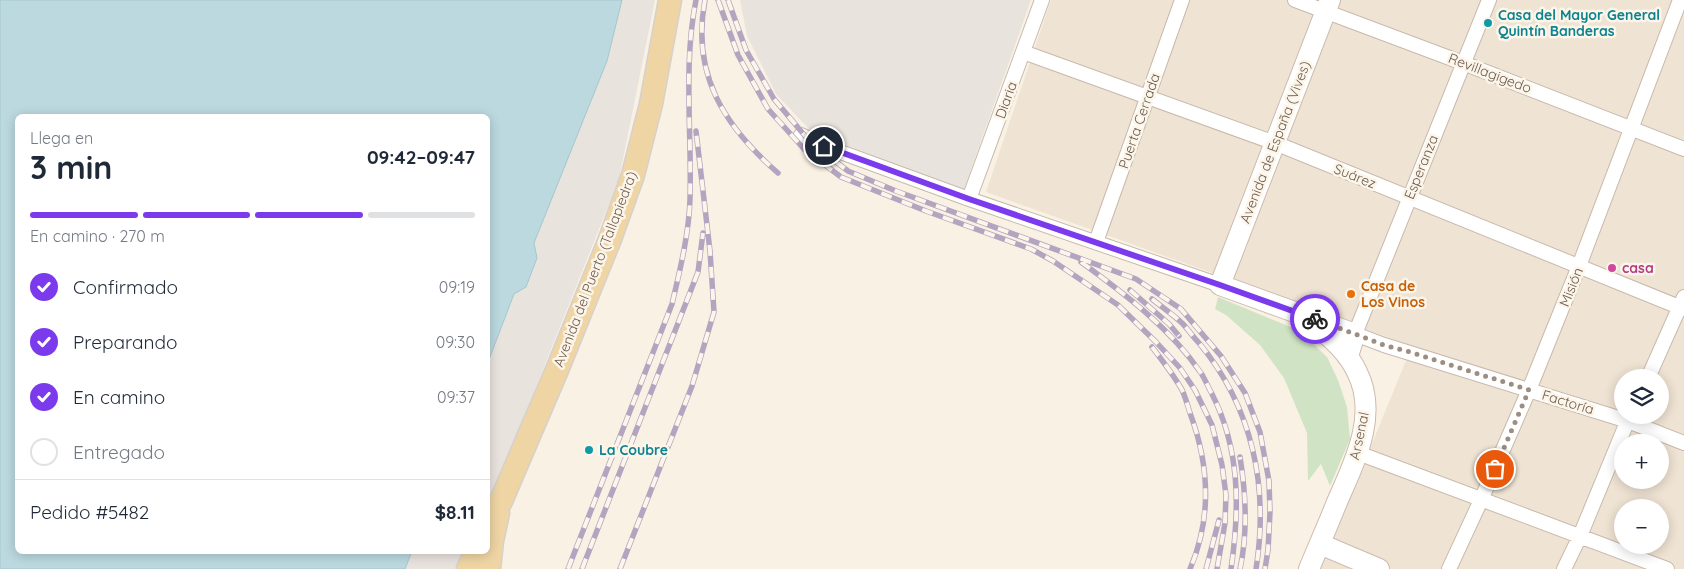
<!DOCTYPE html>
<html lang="es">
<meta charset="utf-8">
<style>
body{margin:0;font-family:Quicksand,sans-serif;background:#f6f6f7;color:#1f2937;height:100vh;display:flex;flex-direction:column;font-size:19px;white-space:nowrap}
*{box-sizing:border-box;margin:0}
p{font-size:16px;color:#747a83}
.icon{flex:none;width:28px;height:28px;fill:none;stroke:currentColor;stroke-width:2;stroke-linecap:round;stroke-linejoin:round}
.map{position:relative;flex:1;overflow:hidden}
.sheet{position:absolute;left:15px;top:114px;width:475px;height:440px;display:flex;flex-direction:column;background:#fff;border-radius:8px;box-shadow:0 2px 12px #0003}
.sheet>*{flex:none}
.fabs{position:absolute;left:1614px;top:369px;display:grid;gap:10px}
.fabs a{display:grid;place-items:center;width:55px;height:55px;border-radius:50%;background:#fff;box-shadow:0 2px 12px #0003;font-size:25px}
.pin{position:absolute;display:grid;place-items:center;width:42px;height:42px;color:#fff;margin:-21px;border:2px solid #fff;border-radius:50%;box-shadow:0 1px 5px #0007}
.courier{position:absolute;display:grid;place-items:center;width:50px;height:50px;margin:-25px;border:4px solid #7c3aed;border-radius:50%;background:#fff;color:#222;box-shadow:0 1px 6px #0007}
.head em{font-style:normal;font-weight:800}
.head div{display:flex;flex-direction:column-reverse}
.head{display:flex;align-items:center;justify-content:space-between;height:85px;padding:0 15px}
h1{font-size:32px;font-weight:800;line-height:38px}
.bar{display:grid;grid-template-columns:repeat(4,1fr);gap:8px 5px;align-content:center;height:60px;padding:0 15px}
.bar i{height:6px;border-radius:4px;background:#e0e1e3}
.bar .selected{background:#7c3aed}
.bar p{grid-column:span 4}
.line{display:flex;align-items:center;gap:12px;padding:0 15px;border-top:1px solid #e0e1e3}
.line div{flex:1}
ol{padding:0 15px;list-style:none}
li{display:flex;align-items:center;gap:15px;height:55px}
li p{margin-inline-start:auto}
li .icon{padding:5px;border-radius:50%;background:#7c3aed;color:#fff;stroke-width:4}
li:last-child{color:#747a83}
li i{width:28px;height:28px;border:2px solid #e0e1e3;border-radius:50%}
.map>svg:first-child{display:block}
</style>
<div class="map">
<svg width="1684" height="569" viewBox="0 0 1684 569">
<rect width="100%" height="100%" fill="#f9f1e4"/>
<!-- residential -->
<path fill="#efe3d3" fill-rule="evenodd" d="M1051 0H1321L1218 275 986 192Z
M1340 0H1684V569H1318L1353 490 1412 346 1229 280ZM1622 378H1660V415H1622ZM1622 442H1660V480H1622ZM1622 508H1660V545H1622Z"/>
<!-- industrial -->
<path fill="#e9e3de" d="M622 0H655L619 179 488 507V362L514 294 526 287 537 259 534 243 607 61Z
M740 0H1031L963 192 811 131 776 94 747 36Z
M412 551H470L464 569H405Z"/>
<!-- green -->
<path fill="#d0e4c5" d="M1218 297 1300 331 1327 357 1338 380 1347 407 1350 439 1330 486 1321 464 1308 481 1307 433 1284 378 1260 345 1226 315 1215 309Z"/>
<!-- water -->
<path fill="#bbd9df" stroke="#a3c7cf" d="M0 0H622L607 61 534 243 537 258 526 287 514 294 488 362V116H18V551H412L405 569H0Z"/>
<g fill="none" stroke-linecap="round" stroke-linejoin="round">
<!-- street casing -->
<g stroke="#c8b9ac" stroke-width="16">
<path id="street" d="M1295 0 1463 63 1684 149
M1489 0 1355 334 1384 345 1628 421 1684 443
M1023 52 1275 143 1684 309
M801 135 824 146 969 199 1220 285
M969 199 1042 0
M1096 242 1182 0
M1648 378 1684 297
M1358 453 1667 569
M1449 569 1481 500 1529 390 1579 266 1680 0
M1564 569 1580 536 1630 415"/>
</g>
<!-- secondary casing -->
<g stroke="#cdbbad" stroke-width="22">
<path id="secondary" d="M1330 0 1220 285 1355 334 1348 356
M1320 544 1379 569
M1309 569C1318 547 1328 525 1337 502 1354 463 1379 415 1357 372 1348 352 1331 338 1315 324"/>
</g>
<!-- primary casing -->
<g stroke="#d6d1cd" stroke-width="25">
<path id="primary" d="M488 527 501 501 557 370 610 239 633 175 651 104 670 0
M468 569 476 551
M489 569 492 541 498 513"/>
</g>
<!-- street -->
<use href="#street" stroke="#fff" stroke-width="14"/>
<!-- secondary -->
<use href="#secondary" stroke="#fff" stroke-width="20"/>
<!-- primary -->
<use href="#primary" stroke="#efd5a4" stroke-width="22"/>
<!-- rail casing -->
<g stroke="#b4a4c0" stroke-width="5.5">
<path id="rail" d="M705 0C691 74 724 126 778 173
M718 0 738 55 768 109 804 149 841 177 926 211 1031 249 1053 261 1118 305 1156 342 1180 368 1195 390 1212 425 1222 465 1226 495 1225 523 1217 569
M728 0 746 50 774 99 811 143 848 171 896 191 1136 279 1181 309 1221 356 1245 393 1260 432 1269 481 1270 512 1268 550 1265 569
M1081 262C1125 294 1170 328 1201 373 1205 379 1208 387 1212 394 1240 449 1240 508 1231 569
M1130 290 1169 324 1179 336
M1152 299C1162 307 1172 314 1182 323 1188 329 1193 337 1199 343 1253 408 1269 487 1256 569
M1152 347C1162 360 1172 373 1181 388 1185 395 1187 404 1190 413 1209 464 1212 518 1190 569
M568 569 672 304C680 270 689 234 690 199 692 132 683 65 696 0
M582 569 698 272 703 233
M620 569 692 386 714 312 710 251 696 131
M1206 569 1219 520
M1240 569C1248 532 1246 494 1240 457"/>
</g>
<!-- rail -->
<use href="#rail" stroke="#fcf5e9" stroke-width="4" stroke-dasharray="11" stroke-linecap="butt"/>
</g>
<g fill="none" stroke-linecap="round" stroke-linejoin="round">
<!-- done -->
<path stroke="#9e8e82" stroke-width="5" stroke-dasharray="0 9" d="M1315 319 1384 345 1410 352 1529 390 1495 469"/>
<!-- route -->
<path stroke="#7c3aed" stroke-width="6" d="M824 146 969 199 1220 285 1315 319"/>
</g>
<!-- markers -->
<g fill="#0f9aa8" stroke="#fcf5e9" stroke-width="2">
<circle cx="1488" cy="23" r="5"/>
<circle cx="589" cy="450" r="5"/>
</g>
<circle fill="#d1479c" stroke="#fcf5e9" stroke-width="2" cx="1612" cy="268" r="5"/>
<circle fill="#e8710a" stroke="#fcf5e9" stroke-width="2" cx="1351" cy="294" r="5"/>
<g text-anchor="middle" stroke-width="5" stroke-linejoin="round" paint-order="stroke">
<!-- culture labels -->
<g font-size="14" font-weight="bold" fill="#0d838f" stroke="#fcf5e9" text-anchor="start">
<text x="1498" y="20">Casa del Mayor General<tspan x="1498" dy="16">Quintín Banderas</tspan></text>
<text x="599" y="455">La Coubre</text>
</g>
<!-- street labels -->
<g font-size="14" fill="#6d594d" stroke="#fcf5e9">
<text transform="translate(1490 73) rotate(21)" y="5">Revillagigedo</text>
<text transform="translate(1006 100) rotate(-70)" y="5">Diaria</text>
<text transform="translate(1139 121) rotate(-71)" y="5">Puerta Cerrada</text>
<text transform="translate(1275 142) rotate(-69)" y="5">Avenida de España (Vives)</text>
<text transform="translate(1421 167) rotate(-68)" y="5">Esperanza</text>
<text transform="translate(1355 176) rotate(22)" y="5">Suárez</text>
<text transform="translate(595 269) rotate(-69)" y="5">Avenida del Puerto (Tallapiedra)</text>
<text transform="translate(1571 287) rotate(-68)" y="5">Misión</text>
<text transform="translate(1568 402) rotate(17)" y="5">Factoría</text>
<text transform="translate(1359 436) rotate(-78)" y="5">Arsenal</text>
</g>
<!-- hotel labels -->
<g font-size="14" font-weight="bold" fill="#b23c85" stroke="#fcf5e9" text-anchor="start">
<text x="1622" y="273">casa</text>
</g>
<!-- food labels -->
<g font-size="14" font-weight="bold" fill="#c56008" stroke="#fcf5e9" text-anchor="start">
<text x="1361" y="291">Casa de<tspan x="1361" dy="16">Los Vinos</tspan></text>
</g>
</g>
</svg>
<div class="fabs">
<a><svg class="icon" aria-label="layers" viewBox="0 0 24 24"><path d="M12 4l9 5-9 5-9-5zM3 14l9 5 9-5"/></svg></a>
<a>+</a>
<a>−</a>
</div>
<div class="pin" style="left:1495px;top:469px;background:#ea580c"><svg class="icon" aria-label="bag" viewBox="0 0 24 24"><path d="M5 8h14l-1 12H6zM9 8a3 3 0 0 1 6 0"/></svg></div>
<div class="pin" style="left:824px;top:146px;background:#1f2937"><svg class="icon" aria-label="home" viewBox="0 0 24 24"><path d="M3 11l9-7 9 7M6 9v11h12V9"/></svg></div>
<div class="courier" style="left:1315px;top:319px"><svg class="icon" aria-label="bike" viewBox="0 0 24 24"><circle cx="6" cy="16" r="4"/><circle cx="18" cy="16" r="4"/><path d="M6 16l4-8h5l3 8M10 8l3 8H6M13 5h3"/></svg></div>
<section class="sheet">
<div class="head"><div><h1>3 min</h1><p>Llega en</p></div><em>09:42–09:47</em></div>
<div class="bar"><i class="selected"></i><i class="selected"></i><i class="selected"></i><i></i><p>En camino · 270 m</p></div>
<ol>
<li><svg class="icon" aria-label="check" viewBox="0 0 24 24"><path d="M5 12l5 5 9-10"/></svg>Confirmado<p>09:19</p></li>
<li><svg class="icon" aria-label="check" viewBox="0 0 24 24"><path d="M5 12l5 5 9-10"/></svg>Preparando<p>09:30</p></li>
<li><svg class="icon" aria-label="check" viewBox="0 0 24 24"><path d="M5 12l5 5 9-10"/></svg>En camino<p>09:37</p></li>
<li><i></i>Entregado</li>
</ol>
<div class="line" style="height:65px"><div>Pedido #5482</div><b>$8.11</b></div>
</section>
</div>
